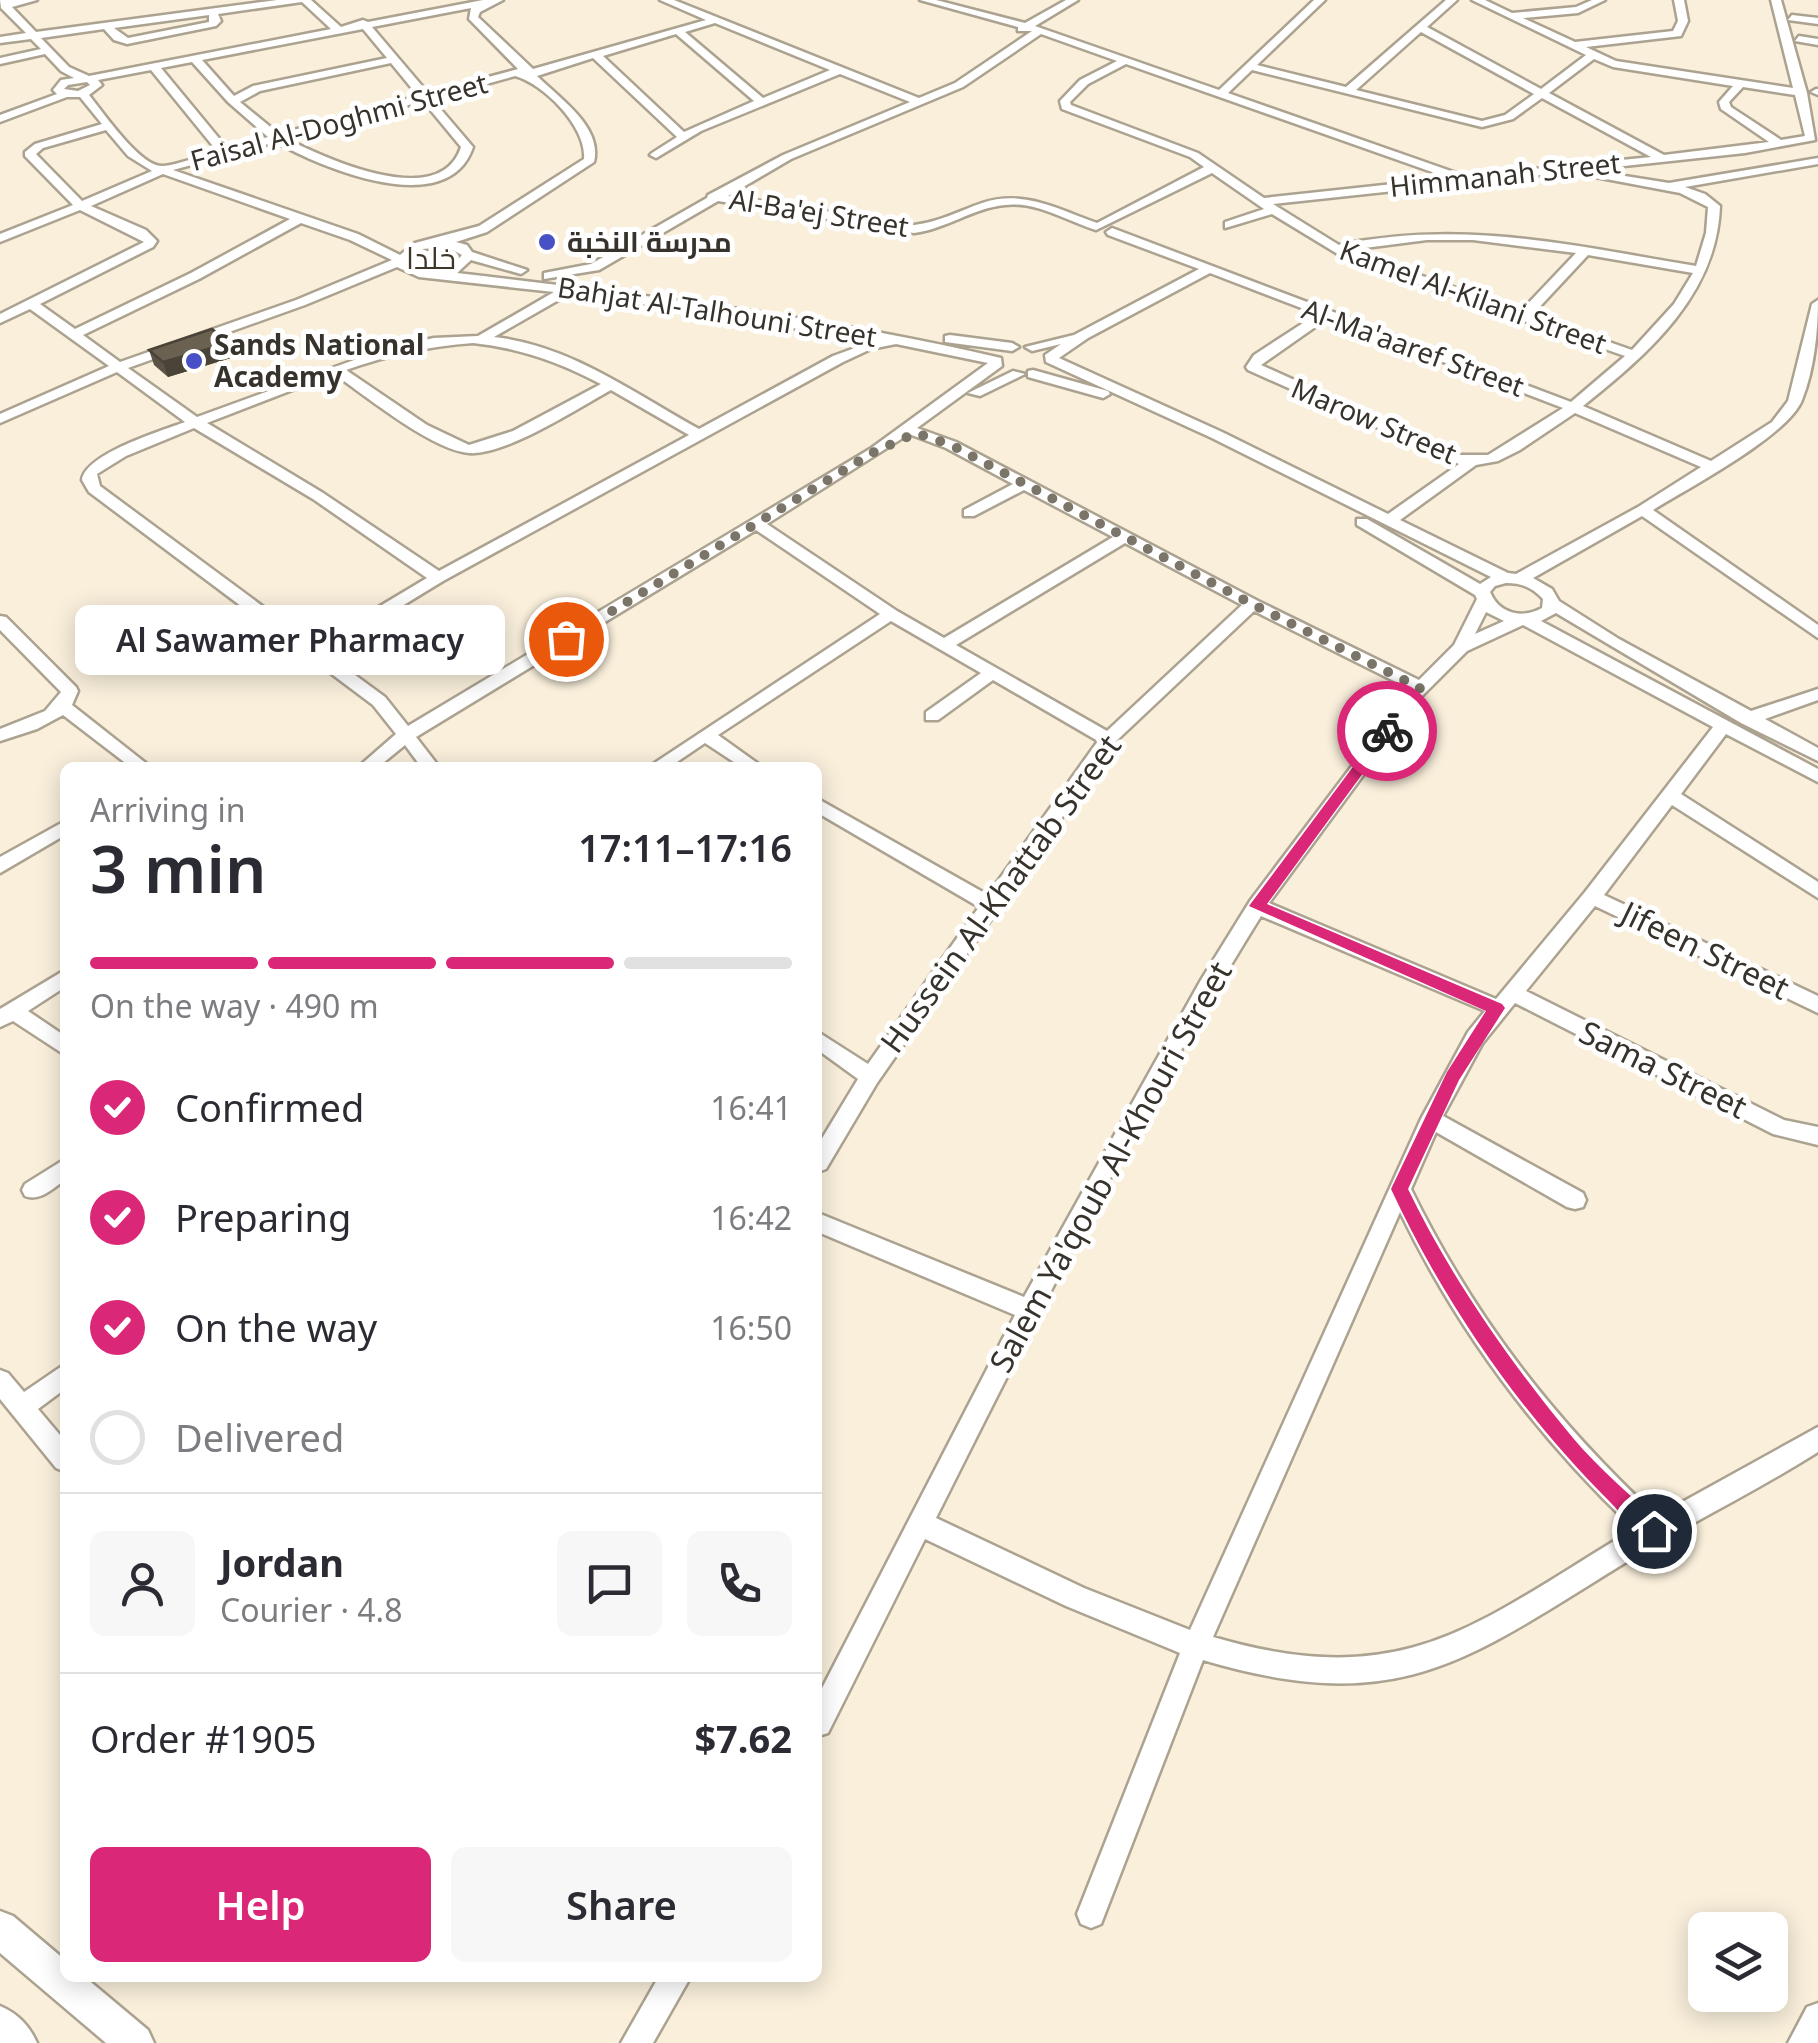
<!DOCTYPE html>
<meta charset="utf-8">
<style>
body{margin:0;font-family:"Noto Sans",Cairo,sans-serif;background:#f7f7f7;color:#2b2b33;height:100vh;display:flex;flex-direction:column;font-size:38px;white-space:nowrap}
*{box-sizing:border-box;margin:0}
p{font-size:32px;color:#7c7c81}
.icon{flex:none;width:55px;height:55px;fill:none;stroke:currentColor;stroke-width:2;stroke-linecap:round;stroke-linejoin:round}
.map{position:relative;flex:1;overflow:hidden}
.drawer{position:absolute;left:60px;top:762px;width:762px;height:1220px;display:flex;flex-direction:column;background:#fff;border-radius:15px;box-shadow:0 5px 25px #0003}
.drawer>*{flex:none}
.buttons{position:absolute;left:1688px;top:1912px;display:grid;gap:20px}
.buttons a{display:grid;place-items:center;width:100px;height:100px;border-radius:15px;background:#fff;box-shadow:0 5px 25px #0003;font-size:50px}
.pin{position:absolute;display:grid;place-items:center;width:85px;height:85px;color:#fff;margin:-42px;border:5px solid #fff;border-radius:50%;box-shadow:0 2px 10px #0007}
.courier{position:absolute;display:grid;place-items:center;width:100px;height:100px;margin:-50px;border:8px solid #db2777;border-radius:50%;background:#fff;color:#222;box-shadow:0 2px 12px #0007}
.bubble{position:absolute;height:70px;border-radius:15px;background:#fff;box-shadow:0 5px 25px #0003;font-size:32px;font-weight:600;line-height:70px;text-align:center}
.headline em{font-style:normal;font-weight:600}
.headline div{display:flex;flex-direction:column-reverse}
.headline{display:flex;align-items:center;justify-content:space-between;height:170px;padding:0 30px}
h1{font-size:65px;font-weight:600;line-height:75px}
.bar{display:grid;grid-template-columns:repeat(4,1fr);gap:15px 10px;align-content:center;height:120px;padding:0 30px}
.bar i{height:12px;border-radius:8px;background:#e1e1e2}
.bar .active{background:#db2777}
.bar p{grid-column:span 4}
.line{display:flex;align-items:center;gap:25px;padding:0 30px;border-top:2px solid #e1e1e2}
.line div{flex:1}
.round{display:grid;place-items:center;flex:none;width:105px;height:105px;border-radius:15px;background:#f7f7f7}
ol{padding:0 30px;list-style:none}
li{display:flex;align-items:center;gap:30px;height:110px}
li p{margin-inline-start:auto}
li .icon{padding:10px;border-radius:50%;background:#db2777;color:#fff;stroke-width:4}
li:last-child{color:#7c7c81}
li i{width:55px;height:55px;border:5px solid #e1e1e2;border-radius:50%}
.button{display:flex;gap:20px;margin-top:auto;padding:20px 30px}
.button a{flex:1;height:115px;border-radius:15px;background:#db2777;color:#fff;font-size:40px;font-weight:600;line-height:115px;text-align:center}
.button a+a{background:#f7f7f7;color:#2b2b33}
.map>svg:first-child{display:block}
</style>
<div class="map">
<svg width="1818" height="2043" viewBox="0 0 1818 2043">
<rect width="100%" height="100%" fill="#f9efdb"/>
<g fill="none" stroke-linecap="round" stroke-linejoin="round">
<!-- minor casing -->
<g stroke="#aca290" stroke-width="5">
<path id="minor" d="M0 0H37L12 7 36 32 277 0H311L341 27 363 20 368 22 483 0H503L480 12 478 17 533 69 706 20 660 0H674L919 98 955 83 1032 31H1018V27L920 0H936L1025 23 1066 0H1078L1035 26 1219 90 1314 0H1325L1257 65 1346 87 1446 0H1457L1427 27 1541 89 1586 55 1472 0H1485L1512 13 1576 7 1592 0H1605L1578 13 1523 18 1575 42 1673 31 1678 21 1674 0H1684L1688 21 1681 36 1586 47 1616 61 1793 88 1771 0H1781L1807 93 1815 140 1745 153 1587 170 1669 183 1818 158V164L1685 187 1705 194 1720 206C1717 295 1648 354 1583 406L1711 461 1772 422 1788 401 1812 304 1818 300C1818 332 1814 370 1802 400 1788 436 1688 488 1653 510L1818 625V638L1642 516 1533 578 1552 589 1559 601 1619 639 1751 711 1818 689V700L1765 719 1818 748V761L1741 723 1556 613 1541 621 1818 769V782L1726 734 1681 794 1818 882V898L1672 805 1604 895 1818 996V1013L1595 906 1526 991 1784 1120 1818 1127V1145L1773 1134 1515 1003 1482 1044 1443 1116 1583 1193 1586 1200 1583 1207 1575 1209 1567 1207 1436 1132 1411 1189C1474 1317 1553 1419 1657 1516L1818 1427V1452C1758 1490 1694 1521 1633 1558 1470 1657 1404 1720 1203 1660L1101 1924 1091 1928 1081 1924 1077 1914 1180 1653 1066 1606 925 1539 828 1733 818 1736V1696L1015 1315 818 1232V1213L1024 1297 1201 980 1250 901 1410 689 1254 611 1114 743 877 1083 826 1169 818 1172V1145L858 1079 818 1050V1032L868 1064 979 907 818 813V799L988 895 1098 741 993 680 938 720H926V712L981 673 891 621 718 735 764 768H743L705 743 668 768H647L880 614 756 530 416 737 440 768H422L405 745 377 768H357L396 734 373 705 89 492 82 480C85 454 161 431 185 422L117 372 0 423V414L109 366 30 309 0 323V314L144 242 80 210 0 242V234L73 205 25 156V152L35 144 102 124 80 97H67L0 122V115L57 94 53 90 61 80 74 78 61 71 45 54 0 64V58L41 49 31 39 0 43V37L26 33 1 8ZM302 2 331 29 89 76 69 67 41 38 104 29 114 40 127 44 216 26 221 21 218 14ZM471 8 469 19 518 69 428 93 372 27ZM209 15V22L128 38 114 28ZM715 23 830 70 763 98 685 32ZM363 29 387 58 253 86 234 96 202 60ZM1421 32 1534 94 1505 115 1482 121 1356 90ZM676 34 754 101 684 132 603 56ZM1041 34 1117 61 1080 80 1060 101 1062 109 1190 157 1204 167 1097 223C1059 210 1024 189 982 203 959 211 939 222 914 225L728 196 791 159 963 87ZM593 58 677 137 652 153 650 155 656 158 701 131 840 74 910 102 783 155 708 195 707 198 591 264 544 273V279L599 270 718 201 914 233C946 229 973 208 1005 205 1036 201 1067 221 1096 230L1212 173 1264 209 1225 222V228L1272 214 1346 259 1625 356 1571 402 1112 228 1106 232 1108 235 1199 269 1074 335 1025 347 1032 351 1061 344 1045 355 1046 362 1212 438 1491 577 1480 584 1367 519H1357V525L1475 595 1477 599 1454 645 1419 680 1258 601 956 442 917 428 1002 366 1001 358C822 316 638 294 457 273L471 260 521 274 527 270 472 252 467 245 456 242 487 232 594 162C603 127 559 98 537 76ZM1594 59 1613 67 1733 86 1719 102 1721 109 1769 142 1664 155 1549 93ZM192 62 228 102 268 137 227 148 161 68ZM391 63 418 96 279 134 240 102 260 91ZM1126 64 1449 178 1264 198 1198 153 1071 105 1070 102 1088 84ZM151 70 217 151C201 155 179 165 163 166 140 167 103 112 89 95L102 85 98 80ZM1252 70 1482 127 1513 119 1542 98 1651 157 1465 176 1228 93ZM515 76C542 83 587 126 584 159L479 226 415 243 400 255 358 234 173 170 276 142C320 167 448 222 473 147L432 99ZM87 82 90 85 78 91 64 89 68 85ZM1743 87 1795 95 1805 136 1781 140 1731 107 1729 102ZM423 101 461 147C440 212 325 158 287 139ZM106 130 128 156 152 171 82 201 36 154 43 148ZM1569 172 1680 193 1708 207 1706 233 1696 266C1574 246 1463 219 1339 245L1273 204ZM163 174 290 219 191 273 75 329 40 304 153 247 157 241 146 230 91 206ZM301 223 350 240 392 260 296 300 120 362 83 335 199 279ZM1427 240H1473L1576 253 1521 311 1349 250ZM447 247 462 255C447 273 428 275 408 264L407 261 422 249ZM1588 255 1693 273 1674 304 1632 350 1532 315ZM397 267 419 277 554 292 478 336 434 338 390 347 197 417 128 368 305 305ZM1210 273 1317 314 1254 355 1246 367 1248 370 1459 464 1388 514 1222 432 1059 358 1088 338ZM569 294 603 298 874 341 833 356 699 429C635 394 570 345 494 337ZM1328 318 1563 408 1488 455H1460L1261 365ZM473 343C520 348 559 362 601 384L513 431 469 445 427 425 346 370C388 355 429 346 473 343ZM896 344 988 363 870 449 408 726 385 697 325 653 443 581 843 362 871 349ZM334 374C366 396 432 450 469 453 505 456 578 408 611 390L689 435 439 571 323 493 207 423ZM1575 413 1701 467 1638 507 1516 574 1508 573 1400 520 1476 465 1498 461 1520 450ZM194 428 313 499 427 578 315 645 100 486 97 474 126 456ZM909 434 946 448 1013 484 964 510V516H974L1024 490 1113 537 944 638 897 611 767 524ZM1125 543 1242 605 1107 731 956 645ZM1506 583C1521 583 1532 587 1543 599L1542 608C1522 619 1499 614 1490 592L1495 586ZM1486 612 1504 621 1475 634ZM1523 625 1713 727 1585 892 1496 999 1269 903 1420 698 1467 651ZM1261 916 1485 1011 1468 1032 1421 1119 1190 1630 1084 1588 936 1518C1038 1314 1141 1109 1261 916ZM1400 1212C1458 1332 1538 1438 1634 1529 1476 1623 1408 1694 1213 1637Z
M1792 15 1818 18V24L1788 20Z
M1799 36 1818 39V45L1795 41Z
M1816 89H1818V95L1811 92Z
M950 335 1012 343 1019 347 1012 351 945 342V336Z
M1033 370 1108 391 1110 394 1103 398 1028 377V371Z
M1013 371 1025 374 980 396 968 393Z
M0 616 6 617 76 687 78 691 72 705 152 768H132L63 715 37 729 0 741V729L45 711 61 692 0 630Z
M65 821V835L0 873V857Z
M65 970V987L28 1011 65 1036V1055L13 1021 0 1027V1009Z
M65 1159V1180C53 1188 40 1202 25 1196L22 1190 25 1184Z
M65 1364V1389L38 1409 65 1441V1472L56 1468 0 1399V1370L8 1373 24 1392Z
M658 1978H690L653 2043H621Z
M1818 2003V2043H1788L1807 2007Z"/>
</g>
<!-- major casing -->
<g stroke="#aca290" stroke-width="5">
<path id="major" d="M0 1911 13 1916 65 1960V1978H86L148 2030 154 2043H106L0 1953Z
M0 2006C18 2014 29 2025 37 2043H0Z"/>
</g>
<!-- minor -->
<use href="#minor" fill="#fff" fill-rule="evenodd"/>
<!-- major -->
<use href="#major" fill="#fff" fill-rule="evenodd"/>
</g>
<!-- wall -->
<path fill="#5b5345" d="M149 350 234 357 168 377 154 365Z"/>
<!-- shaded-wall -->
<path fill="#4a4438" d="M229 343 234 357 168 377 163 362Z"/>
<!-- building -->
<path fill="#6a6150" stroke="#4a4438" stroke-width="2.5" d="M212 329 229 343 163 362 149 350Z"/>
<!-- route -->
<path fill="#db2777" d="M1382 728 1394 731 1267 904 1502 1004 1505 1008 1459 1080 1408 1189C1451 1278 1510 1362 1573 1438 1599 1469 1632 1496 1661 1524L1664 1531 1654 1541C1636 1534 1622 1514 1609 1501 1519 1411 1444 1303 1391 1189L1447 1072 1486 1011 1249 906Z"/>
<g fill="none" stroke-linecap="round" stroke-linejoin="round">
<!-- done -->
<path stroke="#7b7569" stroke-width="10" stroke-dasharray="0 18" d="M566 639 874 452 916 433 951 445 1252 604 1420 688 1387 731"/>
</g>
<!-- markers -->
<g fill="#4750c5" stroke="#fff" stroke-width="4">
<circle cx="547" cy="242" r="10"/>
<circle cx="194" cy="361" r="10"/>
</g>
<g text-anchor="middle" stroke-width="10" stroke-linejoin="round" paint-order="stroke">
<!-- far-street labels -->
<g font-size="28" fill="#37332c" stroke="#fff">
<text transform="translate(339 122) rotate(-15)" y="10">Faisal Al-Doghmi Street</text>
<text transform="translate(1505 175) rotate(-6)" y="10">Himmanah Street</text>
<text transform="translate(819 213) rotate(9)" y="10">Al-Ba'ej Street</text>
<text transform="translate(1473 297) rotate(20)" y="10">Kamel Al-Kilani Street</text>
<text transform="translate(717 312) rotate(9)" y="10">Bahjat Al-Talhouni Street</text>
<text transform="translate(1413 348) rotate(20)" y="10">Al-Ma'aaref Street</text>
<text transform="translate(1374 421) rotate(23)" y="10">Marow Street</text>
</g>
<!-- far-poi labels -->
<g font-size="28" font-weight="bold" fill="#37332c" stroke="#fff" text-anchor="start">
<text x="567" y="252">مدرسة النخبة</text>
<text x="214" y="355">Sands National<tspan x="214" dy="32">Academy</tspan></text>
</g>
<!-- far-neighbourhood labels -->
<g font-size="30" fill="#3e3626" stroke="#fff">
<text x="431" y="269">خلدا</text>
</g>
<!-- street labels -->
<g font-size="32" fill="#37332c" stroke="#fff">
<text transform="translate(1001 894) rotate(-54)" y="11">Hussein Al-Khattab Street</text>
<text transform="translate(1705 951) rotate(26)" y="11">Jifeen Street</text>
<text transform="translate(1663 1070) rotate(26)" y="11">Sama Street</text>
<text transform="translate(1111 1167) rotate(-61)" y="11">Salem Ya'qoub Al-Khouri Street</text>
</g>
</g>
</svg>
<div class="buttons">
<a><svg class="icon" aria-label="layers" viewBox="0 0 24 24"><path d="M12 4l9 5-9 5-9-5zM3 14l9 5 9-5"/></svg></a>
</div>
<div class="pin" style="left:566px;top:639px;background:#ea580c"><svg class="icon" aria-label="bag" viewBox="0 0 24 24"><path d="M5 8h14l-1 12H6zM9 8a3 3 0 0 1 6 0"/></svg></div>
<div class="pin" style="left:1654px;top:1531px;background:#1f2937"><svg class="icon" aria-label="home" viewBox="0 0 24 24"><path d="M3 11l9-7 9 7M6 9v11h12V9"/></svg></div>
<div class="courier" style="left:1387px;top:731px"><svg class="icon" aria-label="bike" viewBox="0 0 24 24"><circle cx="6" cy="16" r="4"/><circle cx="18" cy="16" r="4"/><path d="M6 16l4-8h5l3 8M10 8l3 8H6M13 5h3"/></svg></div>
<div class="bubble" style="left:75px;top:605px;width:430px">Al Sawamer Pharmacy</div>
<section class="drawer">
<div class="headline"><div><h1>3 min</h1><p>Arriving in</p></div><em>17:11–17:16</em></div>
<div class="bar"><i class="active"></i><i class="active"></i><i class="active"></i><i></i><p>On the way · 490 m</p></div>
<ol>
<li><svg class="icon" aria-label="check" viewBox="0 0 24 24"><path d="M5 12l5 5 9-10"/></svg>Confirmed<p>16:41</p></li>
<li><svg class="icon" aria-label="check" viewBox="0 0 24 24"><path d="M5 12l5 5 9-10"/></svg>Preparing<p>16:42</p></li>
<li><svg class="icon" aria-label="check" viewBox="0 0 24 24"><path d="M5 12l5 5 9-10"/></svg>On the way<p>16:50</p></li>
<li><i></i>Delivered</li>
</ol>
<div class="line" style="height:180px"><a class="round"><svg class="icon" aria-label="person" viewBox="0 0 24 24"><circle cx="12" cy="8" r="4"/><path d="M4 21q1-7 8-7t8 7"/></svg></a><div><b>Jordan</b><p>Courier · 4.8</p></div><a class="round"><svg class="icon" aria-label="chat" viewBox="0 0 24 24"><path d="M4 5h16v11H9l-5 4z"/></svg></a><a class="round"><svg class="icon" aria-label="phone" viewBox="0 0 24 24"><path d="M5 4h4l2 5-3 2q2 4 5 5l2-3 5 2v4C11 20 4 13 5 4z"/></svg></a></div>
<div class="line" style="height:130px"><div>Order #1905</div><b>$7.62</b></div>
<div class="button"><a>Help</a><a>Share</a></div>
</section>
</div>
